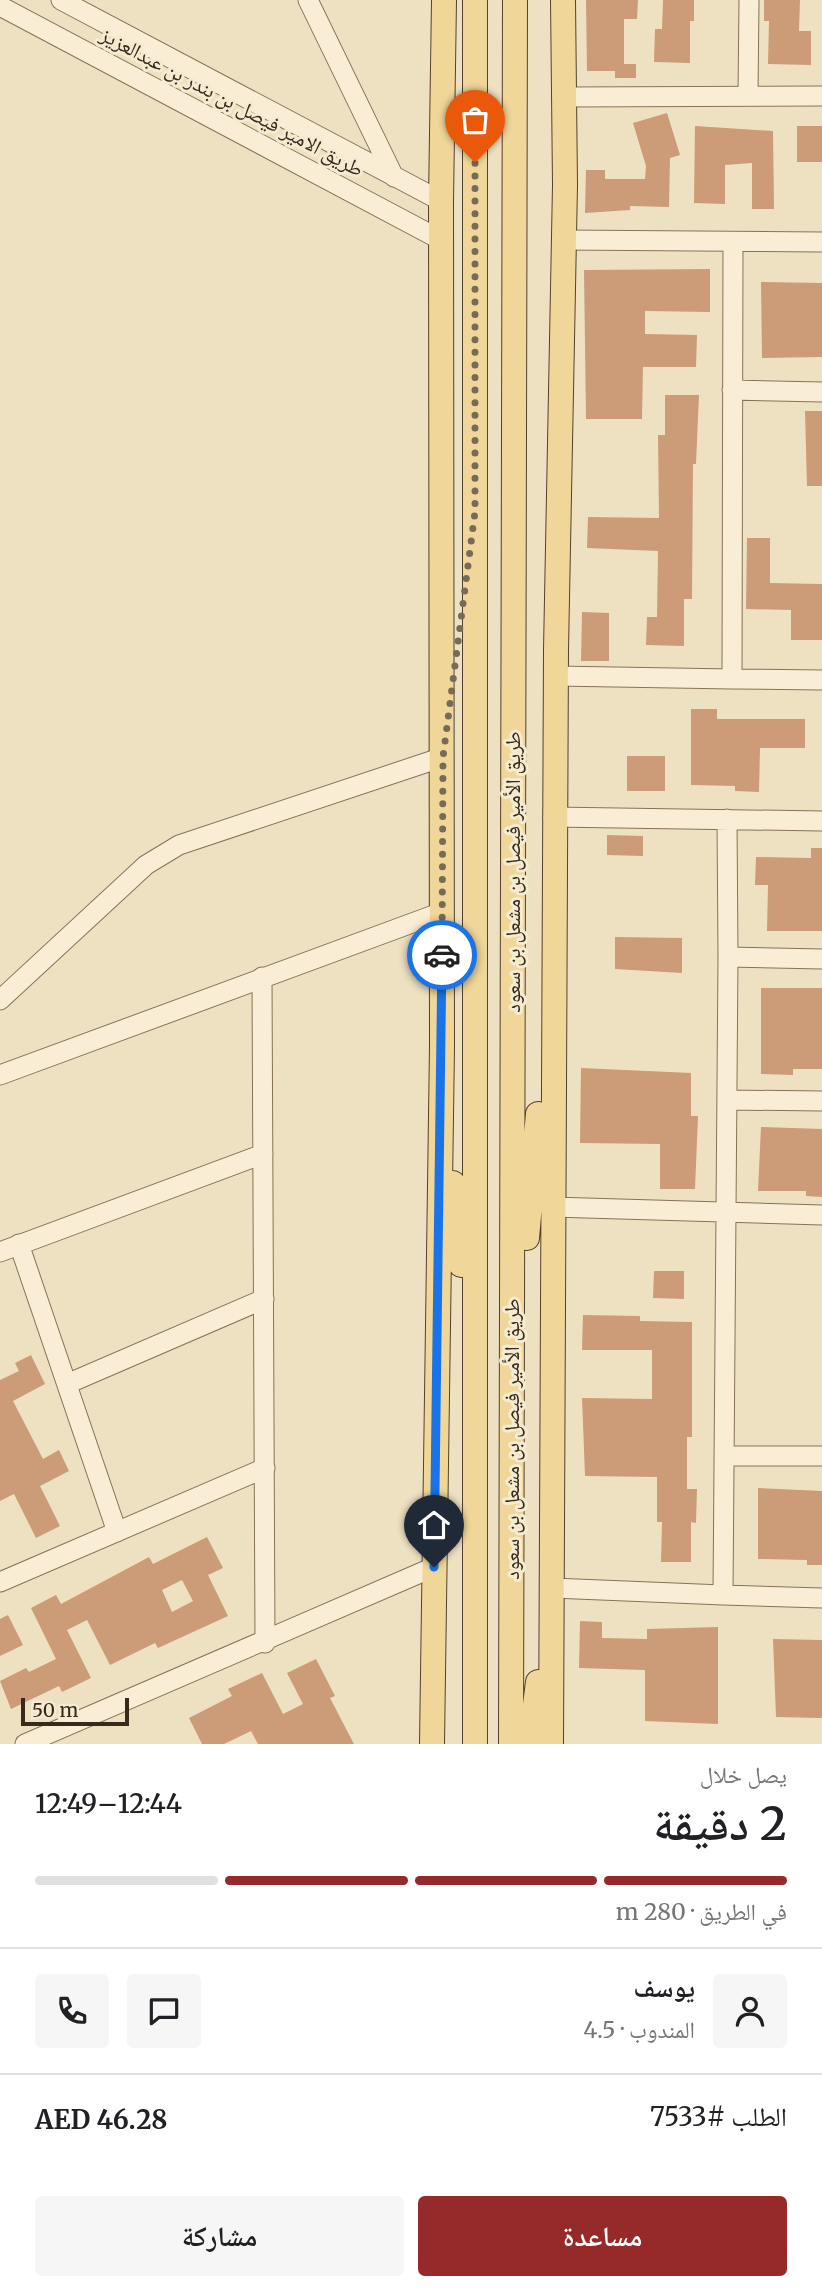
<!DOCTYPE html>
<html lang="ar">
<meta charset="utf-8">
<style>
body{margin:0;font-family:Merriweather,"Noto Naskh Arabic",serif;background:#f6f6f6;color:#202124;direction:rtl;height:100vh;display:flex;flex-direction:column;font-size:26px;white-space:nowrap}
*{box-sizing:border-box;margin:0}
p{font-size:23px;color:#757577}
.icon{flex:none;width:38px;height:38px;fill:none;stroke:currentColor;stroke-width:2;stroke-linecap:round;stroke-linejoin:round}
.map{position:relative;height:1744px;overflow:hidden;direction:ltr}
.panel{display:flex;flex-direction:column;background:#fff;flex:1}
.panel>*{flex:none}
.scale{position:absolute;left:21px;bottom:18px;width:108px;box-sizing:border-box;padding-left:7px;border:4px solid #372a1d;border-top:0;font-size:19px;line-height:24px;white-space:nowrap;color:#372a1d;-webkit-text-stroke:5px #f5ebd1;paint-order:stroke}
.pin{position:absolute;display:grid;place-items:center;width:60px;height:60px;color:#fff;margin:-72px -30px;border-radius:50% 50% 50% 0;rotate:-45deg;box-shadow:0 0 7px #0007}
.pin .icon{rotate:45deg}
.courier{position:absolute;display:grid;place-items:center;width:70px;height:70px;margin:-35px;border:5px solid #1a73e8;border-radius:50%;background:#fff;color:#222;box-shadow:0 2px 9px #0007}
.overview em{font-style:normal;font-weight:600}
.overview div{display:flex;flex-direction:column-reverse}
.overview{display:flex;align-items:center;justify-content:space-between;height:119px;padding:0 35px}
h1{font-size:46px;font-weight:600;line-height:52px}
.bar{display:grid;grid-template-columns:repeat(4,1fr);gap:10px 7px;align-content:center;height:84px;padding:0 35px}
.bar i{height:9px;border-radius:5px;background:#e0e0e0}
.bar .current{background:#962929}
.bar p{grid-column:span 4}
.line{display:flex;align-items:center;gap:18px;padding:0 35px;border-top:2px solid #e0e0e0}
.line div{flex:1}
.round{display:grid;place-items:center;flex:none;width:74px;height:74px;border-radius:7px;background:#f6f6f6}
.cta{display:flex;gap:14px;margin-top:auto;padding:14px 35px}
.cta a{flex:1;height:80px;border-radius:7px;background:#962929;color:#fff;font-size:28px;font-weight:600;line-height:80px;text-align:center}
.cta a+a{background:#f6f6f6;color:#202124}
.map>svg:first-child{display:block}
</style>
<div class="map">
<svg width="822" height="1744" viewBox="0 0 822 1744">
<rect width="100%" height="100%" fill="#eee1c2"/>
<!-- building -->
<path fill="#cc9b77" fill-rule="evenodd" d="M586 0H638L637 19H624V64H636V78H615V71H587Z
M663 0H694V21H690V63L654 62 655 29H662Z
M764 0H800L799 31H811V65L768 64 769 21H764Z
M667 113 680 155 670 158 669 207 630 206V210L585 213 586 170H605V179H645L646 166 633 123Z
M695 126 773 131 774 209H752V163L725 165V204L694 203Z
M797 126H822V162H797Z
M710 269V312L645 311V334L697 335 696 367H643L642 419H586L584 270Z
M761 282 822 283V357L762 358Z
M665 395H699L696 464H693L692 599H684V646L646 645 647 617H657L658 551 587 548 588 517 659 518 658 435H665Z
M805 411H822V486H807Z
M747 538H770V583L822 584V640H791V610L746 609Z
M582 612 609 613V661H581Z
M691 709H717V719H805V748H760L759 792 735 791V786L691 785Z
M627 756H665V791H627Z
M607 835 643 836V856L607 855Z
M811 848H822V931H767L768 885H755L756 857 811 858Z
M615 937 682 938V973L615 969Z
M761 988H822V1069H793V1075L761 1074Z
M581 1068 691 1073V1116H698L695 1189H660V1144L580 1143Z
M761 1127 822 1129V1197L806 1196V1191H758Z
M654 1271H684V1299L653 1298Z
M583 1315 640 1316V1321L692 1322V1437H687V1489H697L696 1523 691 1522V1562H661L662 1522H657V1477L585 1476 582 1398 652 1399V1350H582Z
M31 1355 45 1384 13 1401 43 1459 59 1450 69 1471 40 1486 60 1526 36 1538 14 1494 0 1501V1380L19 1371 15 1363Z
M758 1488 822 1491V1565H807V1560L758 1559Z
M207 1537 223 1568 208 1575 228 1616 158 1648 155 1643 110 1665 87 1620 67 1630 91 1678 62 1692 59 1686 11 1709 0 1681 26 1668 29 1672 56 1659 31 1608 56 1595 61 1604 149 1557 153 1564ZM182 1580 193 1601 172 1612 162 1590Z
M8 1615 23 1645 0 1656V1619Z
M580 1621 602 1622V1638L647 1639V1629L718 1627V1724L645 1721V1670L579 1668Z
M773 1639 822 1640V1718L776 1717Z
M316 1659 335 1696 330 1698 354 1744H258L251 1731 224 1744H202L189 1718 232 1696 228 1689 262 1673 283 1714 303 1704 287 1673Z"/>
<g fill="none" stroke-linecap="round" stroke-linejoin="round">
<!-- minor casing -->
<g stroke="#877259" stroke-width="21">
<path id="minor" d="M61 0 441 201
M308 0 394 177
M0 6 441 240
M748 96 749 0
M563 97 822 96
M563 240 822 242
M732 390 822 392
M556 676 732 679 733 242
M732 679 822 680
M553 817 822 821
M727 819 728 957 822 959
M262 977 265 1643
M0 1000 146 865 179 845 443 757
M0 1075 442 912
M727 1100 822 1101
M552 1207 822 1215
M19 1244 117 1532
M0 1252 263 1154
M67 1384 264 1299
M724 1456H822
M0 1582 265 1468
M552 1588 723 1595 728 957
M723 1595 822 1598
M25 1744 434 1567"/>
</g>
<!-- major casing -->
<g stroke="#55402d" stroke-width="26">
<path id="major" d="M453 1183 461 1265
M527 1238 538 1114
M432 1744 442 1046 441 201 444 0
M475 1744V0
M511 1744 515 0
M530 1744 538 1682
M551 1744 556 650 565 185 563 0"/>
</g>
<!-- minor -->
<use href="#minor" stroke="#f9eed5" stroke-width="19"/>
<!-- major -->
<use href="#major" stroke="#f1d699" stroke-width="24"/>
</g>
<g fill="none" stroke-linecap="round" stroke-linejoin="round">
<!-- done -->
<path stroke="#776a57" stroke-width="7" stroke-dasharray="0 12.6" d="M442 955 443 757 475 512V162"/>
<!-- route -->
<path stroke="#1a73e8" stroke-width="9" d="M434 1567 442 955"/>
</g>
<g text-anchor="middle" stroke-width="6" stroke-linejoin="round" paint-order="stroke">
<!-- street labels -->
<g font-size="21" fill="#372a1d" stroke="#f5ebd1">
<text transform="translate(232 102) rotate(28)" y="7">طريق الامير فيصل بن بندر بن عبدالعزيز</text>
<text transform="translate(513 872) rotate(-90)" y="7">طريق الأمير فيصل بن مشعل بن سعود</text>
<text transform="translate(512 1439) rotate(-90)" y="7">طريق الأمير فيصل بن مشعل بن سعود</text>
</g>
</g>
</svg>
<div class="scale">50 m</div>
<div class="pin" style="left:475px;top:162px;background:#ea580c"><svg class="icon" aria-label="bag" viewBox="0 0 24 24"><path d="M5 8h14l-1 12H6zM9 8a3 3 0 0 1 6 0"/></svg></div>
<div class="pin" style="left:434px;top:1567px;background:#1f2937"><svg class="icon" aria-label="home" viewBox="0 0 24 24"><path d="M3 11l9-7 9 7M6 9v11h12V9"/></svg></div>
<div class="courier" style="left:442px;top:955px"><svg class="icon" aria-label="car" viewBox="0 0 24 24"><path d="M5 17H2v-5l4-1 3-4h7l3 4 3 1v5h-3M9 17h6M6 11h13"/><circle cx="7" cy="17" r="2"/><circle cx="17" cy="17" r="2"/></svg></div>
</div>
<section class="panel">
<div class="overview"><div><h1>2 دقيقة</h1><p>يصل خلال</p></div><em>12:44–12:49</em></div>
<div class="bar"><i class="current"></i><i class="current"></i><i class="current"></i><i></i><p>في الطريق · 280 m</p></div>
<div class="line" style="height:126px"><a class="round"><svg class="icon" aria-label="person" viewBox="0 0 24 24"><circle cx="12" cy="8" r="4"/><path d="M4 21q1-7 8-7t8 7"/></svg></a><div><b>يوسف</b><p>المندوب · 4.5</p></div><a class="round"><svg class="icon" aria-label="chat" viewBox="0 0 24 24"><path d="M4 5h16v11H9l-5 4z"/></svg></a><a class="round"><svg class="icon" aria-label="phone" viewBox="0 0 24 24"><path d="M5 4h4l2 5-3 2q2 4 5 5l2-3 5 2v4C11 20 4 13 5 4z"/></svg></a></div>
<div class="line" style="height:91px"><div>الطلب #7533</div><b>AED 46.28</b></div>
<div class="cta"><a>مساعدة</a><a>مشاركة</a></div>
</section>
